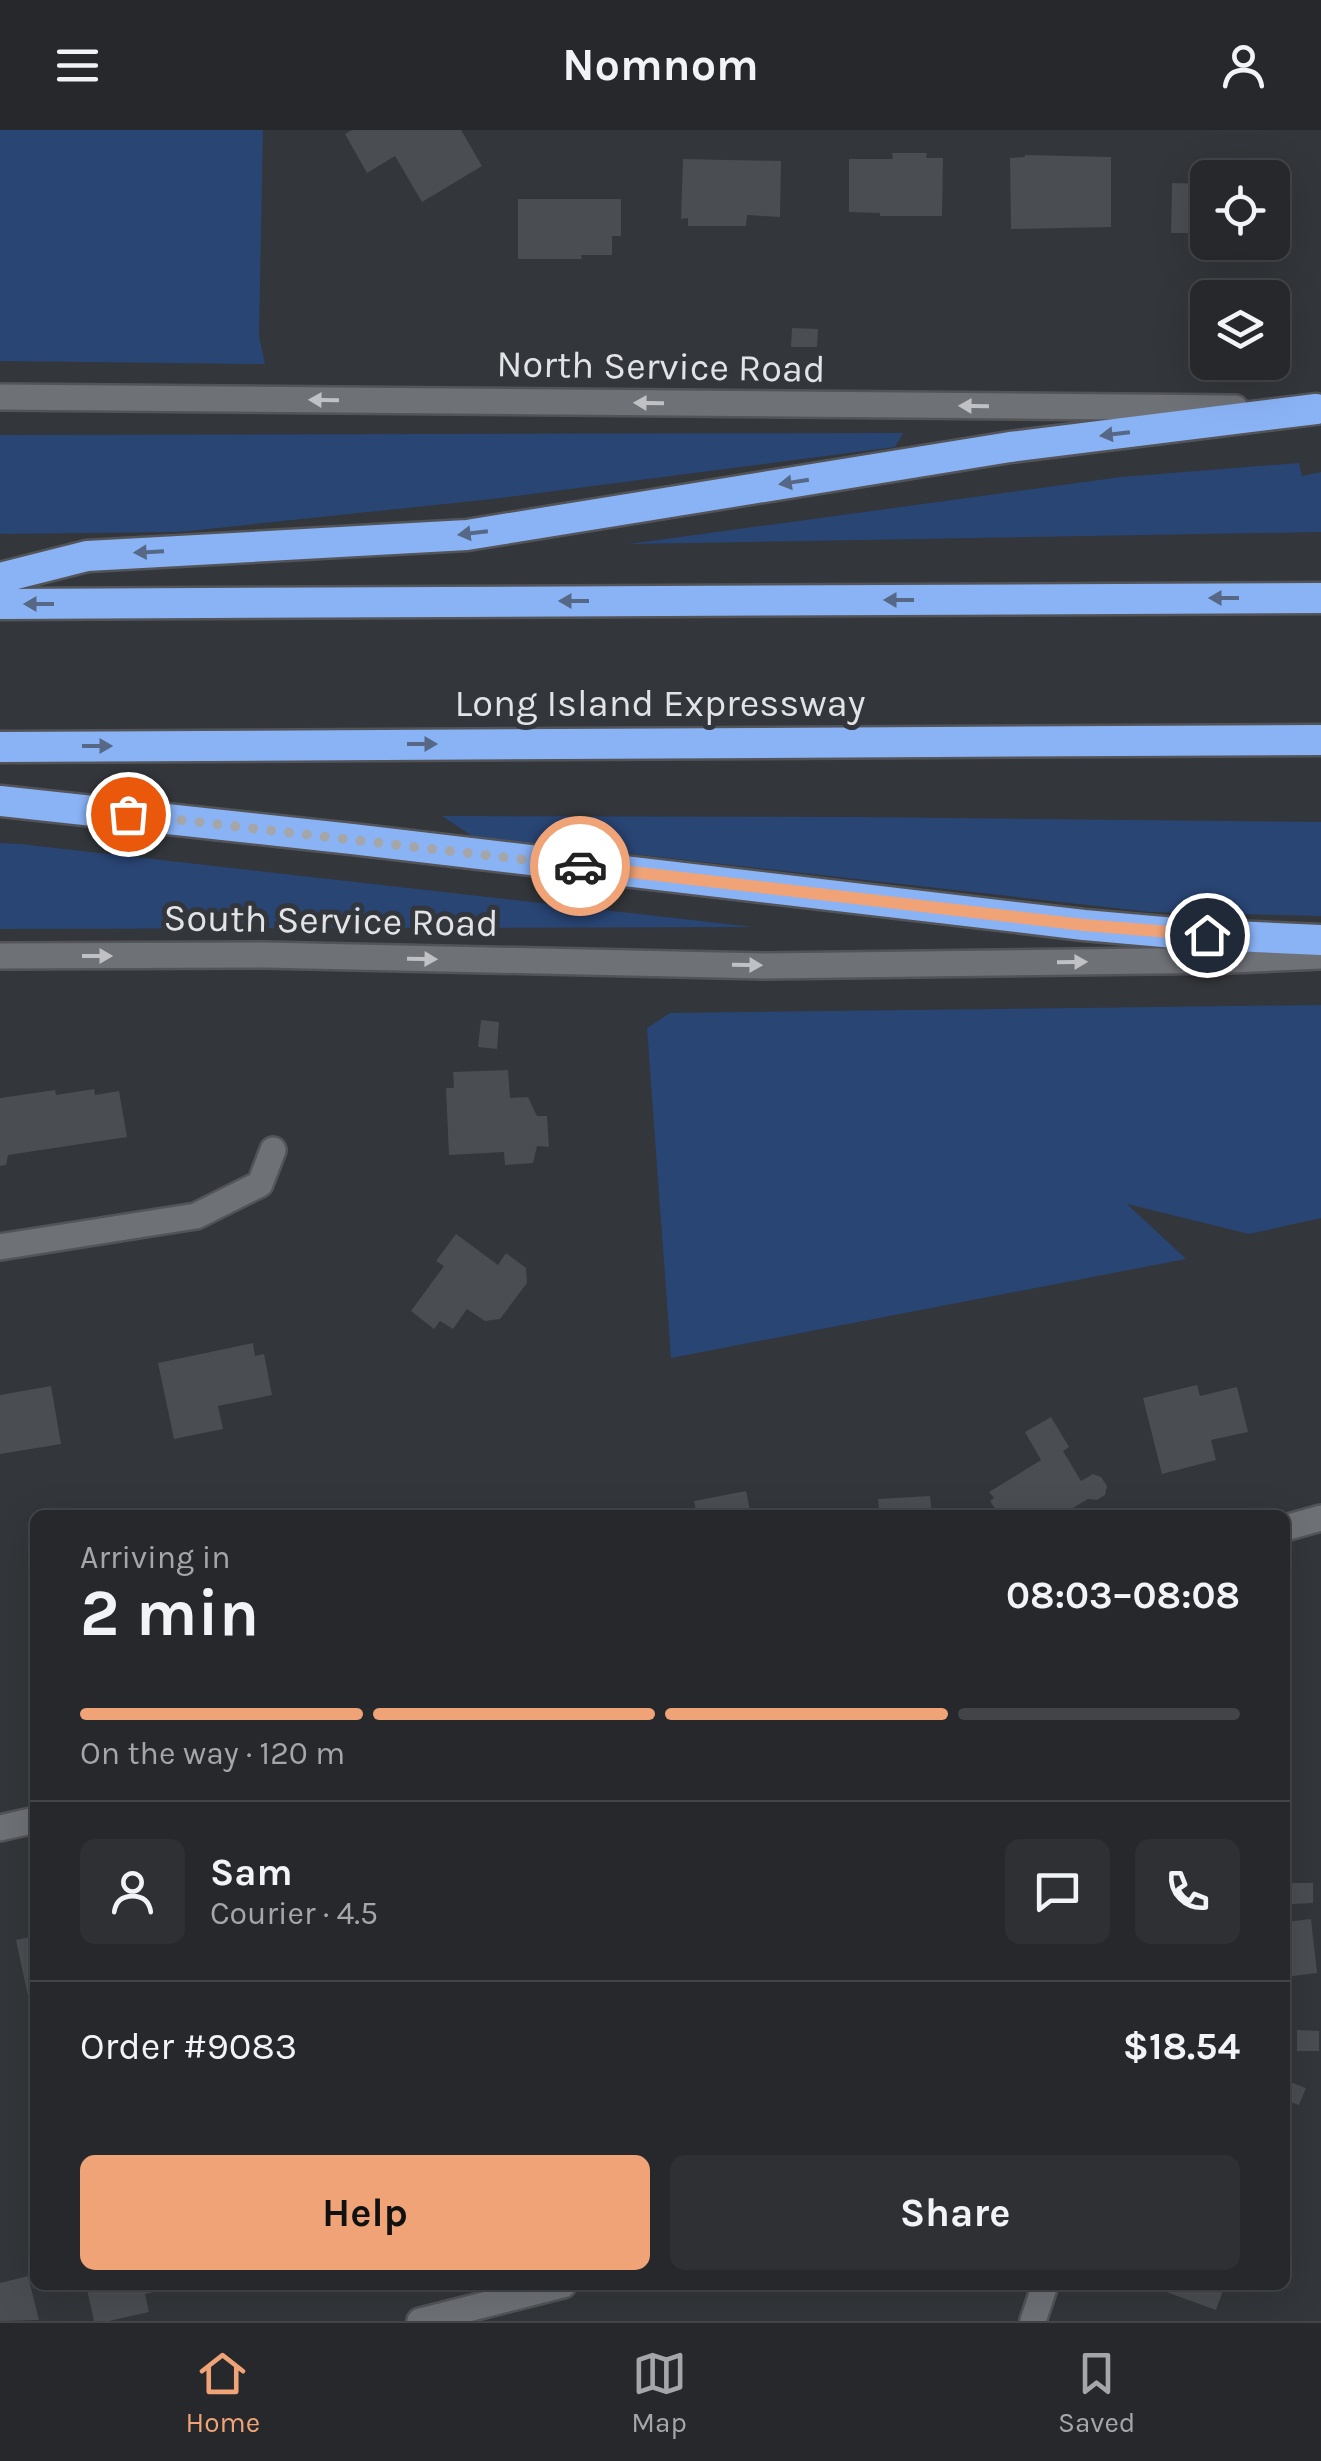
<!DOCTYPE html>
<meta charset="utf-8">
<style>
body{margin:0;font-family:Karla,sans-serif;background:#2e3034;color:#f1f3f6;height:100vh;display:flex;flex-direction:column;font-size:38px;white-space:nowrap}
*{box-sizing:border-box;margin:0}
p{font-size:32px;color:#a4a6a9}
.icon{flex:none;width:55px;height:55px;fill:none;stroke:currentColor;stroke-width:2;stroke-linecap:round;stroke-linejoin:round}
.map{position:relative;flex:1;overflow:hidden}
.drawer{position:absolute;left:30px;top:1380px;width:1260px;height:780px;display:flex;flex-direction:column;background:#26282c;border-radius:15px;box-shadow:0 10px 40px #0002,0 0 0 2px #424448}
.drawer>*{flex:none}
.controls{position:absolute;left:1190px;top:30px;display:grid;gap:20px}
.controls a{display:grid;place-items:center;width:100px;height:100px;border-radius:15px;background:#26282c;box-shadow:0 10px 40px #0002,0 0 0 2px #424448;font-size:50px}
.pin{position:absolute;display:grid;place-items:center;width:85px;height:85px;color:#fff;margin:-42px;border:5px solid #fff;border-radius:50%;box-shadow:0 2px 10px #0007}
.courier{position:absolute;display:grid;place-items:center;width:100px;height:100px;margin:-50px;border:8px solid #efa377;border-radius:50%;background:#fff;color:#222;box-shadow:0 2px 12px #0007}
.head em{font-style:normal;font-weight:700}
.head div{display:flex;flex-direction:column-reverse}
.head{display:flex;align-items:center;justify-content:space-between;height:170px;padding:0 50px}
h1{font-size:65px;font-weight:700;line-height:75px}
.bar{display:grid;grid-template-columns:repeat(4,1fr);gap:15px 10px;align-content:center;height:120px;padding:0 50px}
.bar i{height:12px;border-radius:8px;background:#424448}
.bar .selected{background:#efa377}
.bar p{grid-column:span 4}
.line{display:flex;align-items:center;gap:25px;padding:0 50px;border-top:2px solid #424448}
.line div{flex:1}
.round{display:grid;place-items:center;flex:none;width:105px;height:105px;border-radius:15px;background:#2e3034}
.cta{display:flex;gap:20px;margin-top:auto;padding:20px 50px}
.cta a{flex:1;height:115px;border-radius:15px;background:#efa377;color:#111;font-size:40px;font-weight:700;line-height:115px;text-align:center}
.cta a+a{background:#2e3034;color:#f1f3f6}
header{display:flex;justify-content:space-between;align-items:center;height:130px;padding:0 50px;background:#26282c;font-size:45px;font-weight:700}
.dock{display:flex;justify-content:space-around;align-items:center;height:140px;border-top:2px solid #424448;background:#26282c;font-size:28px;color:#a4a6a9}
.dock a{display:grid;justify-items:center;gap:5px}
.dock .selected{color:#efa377}
.map>svg:first-child{display:block}
</style>
<header><svg class="icon" aria-label="menu" viewBox="0 0 24 24"><path d="M4 6h16M4 12h16M4 18h16"/></svg>Nomnom<svg class="icon" aria-label="person" viewBox="0 0 24 24"><circle cx="12" cy="8" r="4"/><path d="M4 21q1-7 8-7t8 7"/></svg></header>
<div class="map">
<svg width="1321" height="2191" viewBox="0 0 1321 2191">
<rect width="100%" height="100%" fill="#33363a"/>
<!-- green -->
<path fill="#294574" d="M0 0H263L259 206 265 234 0 231Z
M903 303 895 317 492 369 179 402 0 404V305Z
M1299 333 1302 346 1321 342V402L629 414 1121 347Z
M442 686 859 687 1321 692V786L1151 782 472 706Z
M0 713 20 714 754 797 0 799Z
M1321 875V1088L1249 1104 1127 1074 1186 1129 671 1228 647 898 670 883Z"/>
<!-- building -->
<path fill="#4a4d51" d="M352 0H461L482 36 422 72 395 26 367 43 345 4Z
M892 23H927L926 28H943L942 86H880V83L849 82V29H893Z
M1025 25 1111 27V97L1011 99 1010 28 1025 27Z
M683 29 781 31 780 87 747 85 746 96H688V88L681 89Z
M1172 53 1208 54V103H1171Z
M1272 55H1289L1288 92H1272Z
M518 69H621V106H612V125H581L582 129H518Z
M792 198 818 199 817 217H791Z
M481 890 499 892 497 919 478 917Z
M508 940 510 968 528 967 537 986H547L549 1017 537 1016 533 1033 505 1035 504 1022 449 1025 446 958H454L453 942Z
M94 959 95 965 119 961 127 1007 8 1025 6 1035 0 1036V968L55 960 56 965Z
M456 1104 498 1135 506 1123 526 1138 527 1153 500 1189 485 1191 467 1179 453 1199 440 1191 434 1199 411 1181 444 1136 436 1131Z
M253 1213 255 1226 264 1224 272 1265 218 1276 223 1299 174 1309 158 1233Z
M1197 1255 1200 1266 1237 1257 1248 1302 1211 1310 1216 1330 1162 1344 1143 1268Z
M51 1256 61 1314 0 1324V1265Z
M1051 1287 1069 1317 1063 1321 1081 1351 1093 1344 1101 1347 1107 1356 1105 1365 1097 1370 1088 1369 1061 1385H1002L999 1381 997 1382 990 1371 994 1368 989 1362 1041 1330 1025 1302Z
M746 1361 751 1385H697L694 1371Z
M930 1366 932 1385H870V1382L879 1381 878 1369Z
M1292 1753H1313V1773L1292 1774Z
M1311 1789 1317 1843 1285 1847V1792Z
M35 1806V1879L31 1880 16 1810Z
M1297 1900 1319 1901V1921H1297Z
M1287 1951 1306 1958 1299 1975 1285 1970Z
M28 2146 39 2190 0 2191V2153Z
M86 2155H176V2157L145 2164 149 2182 109 2191H94Z
M1147 2155H1225L1216 2180Z"/>
<g fill="none" stroke-linecap="round" stroke-linejoin="round">
<!-- street casing -->
<g stroke="#535458" stroke-width="30">
<path id="street" d="M0 1117 196 1086 260 1054 273 1020
M1285 1398 1321 1388
M0 1698 35 1690
M420 2191 563 2155
M1033 2191 1045 2155"/>
</g>
<!-- secondary casing -->
<g stroke="#535458" stroke-width="30">
<path id="secondary" d="M0 267 1235 278
M0 826 264 825 765 836 1230 830 1321 826"/>
</g>
<!-- highway casing -->
<g stroke="#535458" stroke-width="35">
<path id="highway" d="M0 448 87 426 467 405 1010 317 1316 279
M0 474 1321 468
M0 617 1321 610
M0 671 352 709 1084 795 1186 804 1321 810"/>
</g>
<!-- street -->
<use href="#street" stroke="#6e7176" stroke-width="25"/>
<!-- secondary -->
<use href="#secondary" stroke="#6e7176" stroke-width="25"/>
<!-- highway -->
<use href="#highway" stroke="#8ab3f6" stroke-width="30"/>
</g>
<!-- one-way arrows -->
<defs><path id="oneway-solid" d="M-6-.8H1V-3.2L6.5 0L1 3.2V.8H-6Z" transform="scale(2.5)"/></defs>
<g fill="#bfc1c4">
<use href="#oneway-solid" transform="translate(324 270) rotate(-179)"/>
<use href="#oneway-solid" transform="translate(649 273) rotate(-179)"/>
<use href="#oneway-solid" transform="translate(974 276) rotate(-179)"/>
<use href="#oneway-solid" transform="translate(97 826)"/>
<use href="#oneway-solid" transform="translate(422 829) rotate(1)"/>
<use href="#oneway-solid" transform="translate(1072 832) rotate(-1)"/>
<use href="#oneway-solid" transform="translate(747 835) rotate(1)"/>
</g>
<g fill="#566885">
<use href="#oneway-solid" transform="translate(1115 304) rotate(173)"/>
<use href="#oneway-solid" transform="translate(794 352) rotate(171)"/>
<use href="#oneway-solid" transform="translate(473 403) rotate(173)"/>
<use href="#oneway-solid" transform="translate(149 422) rotate(177)"/>
<use href="#oneway-solid" transform="translate(1224 468) rotate(180)"/>
<use href="#oneway-solid" transform="translate(899 470) rotate(180)"/>
<use href="#oneway-solid" transform="translate(574 471) rotate(180)"/>
<use href="#oneway-solid" transform="translate(39 474) rotate(180)"/>
<use href="#oneway-solid" transform="translate(422 614)"/>
<use href="#oneway-solid" transform="translate(97 616)"/>
</g>
<g fill="none" stroke-linecap="round" stroke-linejoin="round">
<!-- done -->
<path stroke="#a5a6aa" stroke-width="10" stroke-dasharray="0 18" d="M128 684 580 736"/>
<!-- route -->
<path stroke="#efa377" stroke-width="12" d="M580 736 1084 795 1207 805"/>
</g>
<g text-anchor="middle" stroke-width="10" stroke-linejoin="round" paint-order="stroke">
<!-- street labels -->
<g font-size="38" fill="#e2e3e6" stroke="#33363a">
<text transform="translate(661 236) rotate(1)" y="13">North Service Road</text>
<text x="660" y="586">Long Island Expressway</text>
<text transform="translate(331 790) rotate(1)" y="13">South Service Road</text>
</g>
</g>
</svg>
<div class="controls">
<a><svg class="icon" aria-label="locate" viewBox="0 0 24 24"><circle cx="12" cy="12" r="6"/><path d="M12 2v4M12 18v4M2 12h4M18 12h4"/></svg></a>
<a><svg class="icon" aria-label="layers" viewBox="0 0 24 24"><path d="M12 4l9 5-9 5-9-5zM3 14l9 5 9-5"/></svg></a>
</div>
<div class="pin" style="left:128px;top:684px;background:#ea580c"><svg class="icon" aria-label="bag" viewBox="0 0 24 24"><path d="M5 8h14l-1 12H6zM9 8a3 3 0 0 1 6 0"/></svg></div>
<div class="pin" style="left:1207px;top:805px;background:#1f2937"><svg class="icon" aria-label="home" viewBox="0 0 24 24"><path d="M3 11l9-7 9 7M6 9v11h12V9"/></svg></div>
<div class="courier" style="left:580px;top:736px"><svg class="icon" aria-label="car" viewBox="0 0 24 24"><path d="M5 17H2v-5l4-1 3-4h7l3 4 3 1v5h-3M9 17h6M6 11h13"/><circle cx="7" cy="17" r="2"/><circle cx="17" cy="17" r="2"/></svg></div>
<section class="drawer">
<div class="head"><div><h1>2 min</h1><p>Arriving in</p></div><em>08:03–08:08</em></div>
<div class="bar"><i class="selected"></i><i class="selected"></i><i class="selected"></i><i></i><p>On the way · 120 m</p></div>
<div class="line" style="height:180px"><a class="round"><svg class="icon" aria-label="person" viewBox="0 0 24 24"><circle cx="12" cy="8" r="4"/><path d="M4 21q1-7 8-7t8 7"/></svg></a><div><b>Sam</b><p>Courier · 4.5</p></div><a class="round"><svg class="icon" aria-label="chat" viewBox="0 0 24 24"><path d="M4 5h16v11H9l-5 4z"/></svg></a><a class="round"><svg class="icon" aria-label="phone" viewBox="0 0 24 24"><path d="M5 4h4l2 5-3 2q2 4 5 5l2-3 5 2v4C11 20 4 13 5 4z"/></svg></a></div>
<div class="line" style="height:130px"><div>Order #9083</div><b>$18.54</b></div>
<div class="cta"><a>Help</a><a>Share</a></div>
</section>
</div>
<nav class="dock">
<a class="selected"><svg class="icon" aria-label="home" viewBox="0 0 24 24"><path d="M3 11l9-7 9 7M6 9v11h12V9"/></svg>Home</a>
<a><svg class="icon" aria-label="map" viewBox="0 0 24 24"><path d="M3 6l6-2 6 2 6-2v14l-6 2-6-2-6 2zM9 4v14M15 6v14"/></svg>Map</a>
<a><svg class="icon" aria-label="saved" viewBox="0 0 24 24"><path d="M7 4h10v16l-5-4-5 4z"/></svg>Saved</a>
</nav>
